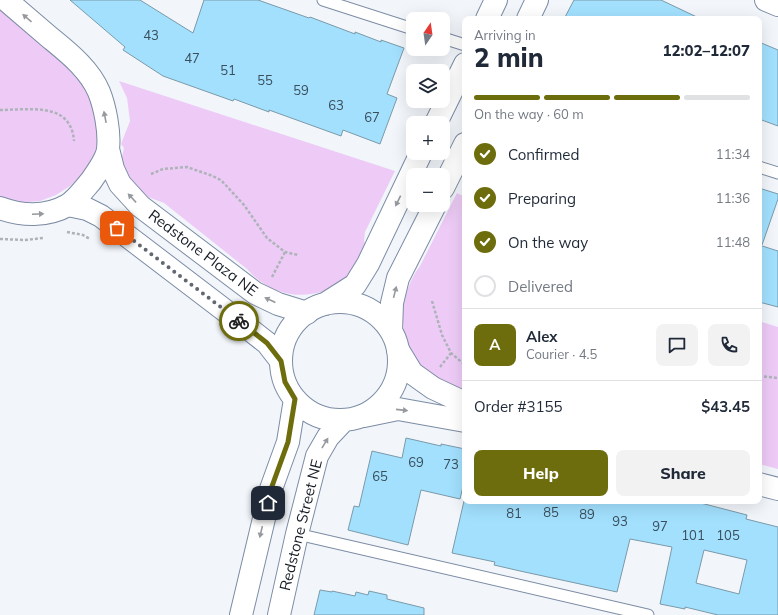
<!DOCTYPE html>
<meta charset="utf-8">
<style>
body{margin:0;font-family:Mulish,sans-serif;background:#f2f2f3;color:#1f2937;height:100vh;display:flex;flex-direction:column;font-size:15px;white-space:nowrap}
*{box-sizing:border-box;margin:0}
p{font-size:13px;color:#747a83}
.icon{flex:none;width:22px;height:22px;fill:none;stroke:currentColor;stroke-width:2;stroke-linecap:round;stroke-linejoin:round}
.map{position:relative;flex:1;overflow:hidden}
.side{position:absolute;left:462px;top:16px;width:300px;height:488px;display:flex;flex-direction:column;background:#fff;border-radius:8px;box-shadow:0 4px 16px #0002}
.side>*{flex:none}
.needle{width:26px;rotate:13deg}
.buttons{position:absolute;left:406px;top:12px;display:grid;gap:8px}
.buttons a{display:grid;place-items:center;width:44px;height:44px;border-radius:8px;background:#fff;box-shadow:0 4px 16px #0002;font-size:20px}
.pin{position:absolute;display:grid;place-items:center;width:34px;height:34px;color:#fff;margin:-17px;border-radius:8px;box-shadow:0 2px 6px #0006}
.courier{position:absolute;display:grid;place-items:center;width:40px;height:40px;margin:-20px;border:3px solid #6e6d0d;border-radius:50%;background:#fff;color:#222;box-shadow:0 1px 5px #0007}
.head em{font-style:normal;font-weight:800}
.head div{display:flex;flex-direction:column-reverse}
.head{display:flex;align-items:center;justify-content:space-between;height:68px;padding:0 12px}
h1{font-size:26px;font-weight:800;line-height:30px}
.bar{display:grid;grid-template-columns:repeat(4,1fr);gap:6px 4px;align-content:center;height:48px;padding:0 12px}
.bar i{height:5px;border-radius:3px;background:#e0e1e3}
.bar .selected{background:#6e6d0d}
.bar p{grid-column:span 4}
.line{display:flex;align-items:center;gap:10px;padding:0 12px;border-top:1px solid #e0e1e3}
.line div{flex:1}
.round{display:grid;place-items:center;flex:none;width:42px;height:42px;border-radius:8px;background:#f2f2f3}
ol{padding:0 12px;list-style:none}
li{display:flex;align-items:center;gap:12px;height:44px}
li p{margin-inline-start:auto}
li .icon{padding:4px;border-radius:50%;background:#6e6d0d;color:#fff;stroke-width:4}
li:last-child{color:#747a83}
li i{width:22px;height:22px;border:2px solid #e0e1e3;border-radius:50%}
.cta{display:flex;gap:8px;margin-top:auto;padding:8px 12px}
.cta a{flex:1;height:46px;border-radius:8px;background:#6e6d0d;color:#fff;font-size:16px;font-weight:800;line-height:46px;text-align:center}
.cta a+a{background:#f2f2f3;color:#1f2937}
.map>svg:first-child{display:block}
</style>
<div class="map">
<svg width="778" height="615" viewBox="0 0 778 615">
<rect width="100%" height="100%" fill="#f2f6fb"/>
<!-- green -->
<path fill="#edcbf6" d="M0 9 80 76 93 96 99 136 94 157 84 173 70 186 56 195 40 201 28 202H15L0 199Z
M119 81 395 171 365 232 364 241 367 250C361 258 354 272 347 278 315 304 273 299 247 269L164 203 148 197 135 188 127 177 121 161 124 148 121 144 130 121 127 98Z
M457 193 465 197V390C449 384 431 377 419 364 396 338 399 293 420 266Z
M759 321 778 327V469L759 464Z"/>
<!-- building -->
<path fill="#a2e0fe" stroke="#7b9aa9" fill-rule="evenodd" d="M70 0H140L193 33 204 0H258L309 18 310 17 355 34V32L381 42V40L404 48 387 94 397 98 380 144 343 130 341 136 269 110V112L234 99 233 101 163 76 123 50 125 47Z
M574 0H661L701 19H564Z
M759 42 778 50V126L759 119Z
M759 188 778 194V199L762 245H759Z
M759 245 778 251V307L759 302Z
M406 438 441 446V444L465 449V478L460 499 421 490 408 545 348 530 354 506 359 507 372 451 402 458Z
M464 501H693L747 515 746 519 778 527V615H718L685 607V609L660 604 672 547 630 539 617 592 520 571 494 565 495 562 452 553ZM704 550 747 560 739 594 696 583Z
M320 590 332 592V591L355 596 356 592 368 595 369 591 387 595V599L424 608V615H314Z"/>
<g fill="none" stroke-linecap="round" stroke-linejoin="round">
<!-- service casing -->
<g stroke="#7c8ca4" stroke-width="13">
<path id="service" d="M323 0 413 29
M443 38 465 45
M759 167 778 173
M297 534 648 615"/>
</g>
<!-- minor casing -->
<g stroke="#7c8ca4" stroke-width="24">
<path id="minor" d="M766 0 778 5
M108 149 113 169 120 184 140 206 255 293 278 304 307 313
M68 205 87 209 101 216 244 325 267 343 281 361
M0 208C22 216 47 217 68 205 77 199 84 189 91 181 97 172 107 159 108 149 110 132 105 107 99 92 89 68 66 51 48 36 34 24 20 12 6 0
M398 350 412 373 433 388 465 403
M364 416 398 409 465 421
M759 484 778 489"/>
</g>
<!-- tertiary casing -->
<g stroke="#7c8ca4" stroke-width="24">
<path id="tertiary" d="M487 19 496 0
M528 19 537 0
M436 123 465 64
M443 188 465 144
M281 361a59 59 0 1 1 118 0a59 59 0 1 1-118 0Z
M325 304 355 285 368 264 421 153
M391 331 392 303 398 278 435 205
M241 615 271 489 288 442 295 399
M279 615 297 534 317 456 328 437 344 420"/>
</g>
<!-- path -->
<path stroke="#aeb3b9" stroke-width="2.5" stroke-dasharray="3 2" stroke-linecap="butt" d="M0 110C29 110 71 101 74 141
M151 174 163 169 187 167 210 175 221 180 244 205 267 238 285 252 298 255
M67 232 83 235 90 239
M0 239 25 240 43 238
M272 277 285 252
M432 301 442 335 451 353 465 365
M440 367 451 353
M759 376 778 378"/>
<!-- service -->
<use href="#service" stroke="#fff" stroke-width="11"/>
<!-- minor -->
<use href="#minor" stroke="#fff" stroke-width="22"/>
<!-- tertiary -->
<use href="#tertiary" stroke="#fff" stroke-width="22"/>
</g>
<!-- one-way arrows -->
<defs><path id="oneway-solid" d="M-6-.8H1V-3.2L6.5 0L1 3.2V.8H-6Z"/></defs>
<g fill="#96999d">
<use href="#oneway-solid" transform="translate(27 18) rotate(-139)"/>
<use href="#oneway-solid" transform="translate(105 117) rotate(-101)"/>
<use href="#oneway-solid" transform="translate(132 198) rotate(-133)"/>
<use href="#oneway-solid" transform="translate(398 201) rotate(116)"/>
<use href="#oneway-solid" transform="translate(38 214) rotate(-3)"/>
<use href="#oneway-solid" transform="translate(395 292) rotate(-76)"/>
<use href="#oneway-solid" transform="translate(270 300) rotate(-155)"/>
<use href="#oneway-solid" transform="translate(402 410) rotate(6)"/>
<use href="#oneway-solid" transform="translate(325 443) rotate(-59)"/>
<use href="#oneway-solid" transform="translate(261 532) rotate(103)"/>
</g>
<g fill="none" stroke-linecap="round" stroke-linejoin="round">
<!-- done -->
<path stroke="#636870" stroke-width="4" stroke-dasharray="0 7.2" d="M117 228 239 321"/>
<!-- route -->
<path stroke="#6e6d0d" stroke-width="5" d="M239 321 267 343 281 361 285 382 295 399 288 442 271 489 268 503"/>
</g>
<g text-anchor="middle" stroke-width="3" stroke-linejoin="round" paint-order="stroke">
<!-- number labels -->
<g font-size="13" fill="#394d5b">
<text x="151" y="40">43</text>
<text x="192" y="63">47</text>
<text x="228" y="75">51</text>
<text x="265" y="85">55</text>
<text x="301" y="95">59</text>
<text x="336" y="110">63</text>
<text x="372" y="122">67</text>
<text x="416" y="467">69</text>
<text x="451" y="469">73</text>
<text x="380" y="481">65</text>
<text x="551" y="517">85</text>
<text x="514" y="518">81</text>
<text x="587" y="519">89</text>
<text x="620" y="526">93</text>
<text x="660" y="531">97</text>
<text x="693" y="540">101</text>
<text x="728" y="540">105</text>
</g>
<!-- street labels -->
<g font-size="15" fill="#161c25" stroke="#fff">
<text transform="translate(203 253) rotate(37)" y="5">Redstone Plaza NE</text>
<text transform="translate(301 525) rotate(-76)" y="5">Redstone Street NE</text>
</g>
</g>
</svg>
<div class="buttons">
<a><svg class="needle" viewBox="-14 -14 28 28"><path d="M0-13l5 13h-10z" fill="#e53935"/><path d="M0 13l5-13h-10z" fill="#747a83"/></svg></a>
<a><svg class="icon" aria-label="layers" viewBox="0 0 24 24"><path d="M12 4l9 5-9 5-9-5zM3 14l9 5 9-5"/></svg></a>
<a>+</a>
<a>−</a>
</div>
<div class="pin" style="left:117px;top:228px;background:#ea580c"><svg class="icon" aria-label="bag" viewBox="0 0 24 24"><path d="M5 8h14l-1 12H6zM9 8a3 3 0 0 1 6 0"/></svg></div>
<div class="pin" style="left:268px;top:503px;background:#1f2937"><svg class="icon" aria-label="home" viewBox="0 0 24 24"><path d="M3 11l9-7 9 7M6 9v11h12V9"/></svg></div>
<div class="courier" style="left:239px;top:321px"><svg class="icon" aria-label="bike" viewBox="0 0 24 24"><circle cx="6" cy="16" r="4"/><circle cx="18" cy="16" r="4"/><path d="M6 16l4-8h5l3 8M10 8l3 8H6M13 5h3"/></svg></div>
<section class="side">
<div class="head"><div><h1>2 min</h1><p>Arriving in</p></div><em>12:02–12:07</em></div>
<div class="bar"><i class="selected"></i><i class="selected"></i><i class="selected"></i><i></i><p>On the way · 60 m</p></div>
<ol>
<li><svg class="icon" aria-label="check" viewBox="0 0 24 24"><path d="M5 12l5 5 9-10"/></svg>Confirmed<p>11:34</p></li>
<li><svg class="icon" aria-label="check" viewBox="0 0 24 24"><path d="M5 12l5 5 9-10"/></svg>Preparing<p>11:36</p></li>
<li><svg class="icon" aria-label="check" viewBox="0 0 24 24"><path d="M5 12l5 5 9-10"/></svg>On the way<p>11:48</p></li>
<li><i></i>Delivered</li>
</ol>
<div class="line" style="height:72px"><b class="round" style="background:#6e6d0d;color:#fff">A</b><div><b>Alex</b><p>Courier · 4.5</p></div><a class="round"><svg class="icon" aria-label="chat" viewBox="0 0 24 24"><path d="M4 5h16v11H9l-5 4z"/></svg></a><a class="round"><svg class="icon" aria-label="phone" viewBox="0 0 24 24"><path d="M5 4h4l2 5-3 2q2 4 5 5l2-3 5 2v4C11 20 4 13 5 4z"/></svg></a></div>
<div class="line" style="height:52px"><div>Order #3155</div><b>$43.45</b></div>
<div class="cta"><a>Help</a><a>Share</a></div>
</section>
</div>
